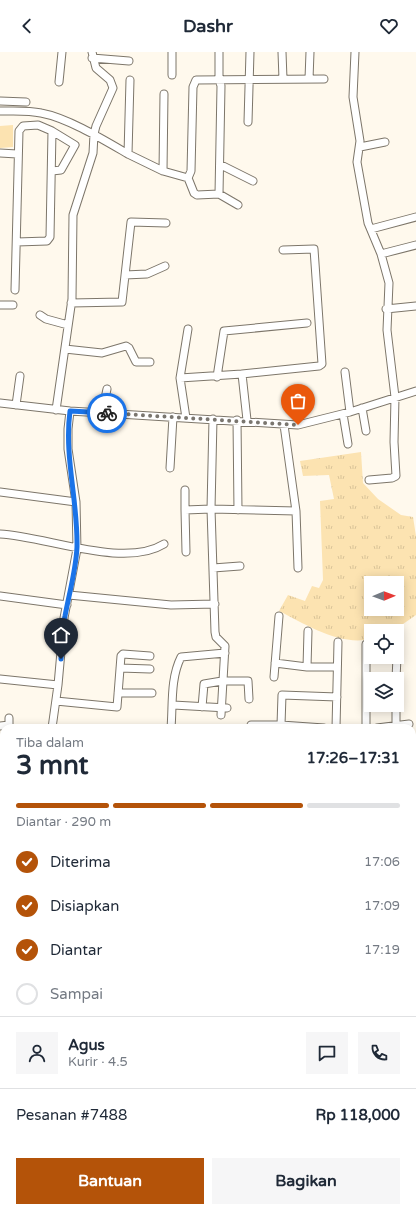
<!DOCTYPE html>
<html lang="id">
<meta charset="utf-8">
<style>
body{margin:0;font-family:"Varela Round",sans-serif;background:#f6f6f7;color:#1f2937;height:100vh;display:flex;flex-direction:column;font-size:15px;white-space:nowrap}
*{box-sizing:border-box;margin:0}
p{font-size:13px;color:#747a83}
.icon{flex:none;width:22px;height:22px;fill:none;stroke:currentColor;stroke-width:2;stroke-linecap:round;stroke-linejoin:round}
.map{position:relative;flex:1;overflow:hidden}
.panel{position:absolute;left:0px;top:672px;width:416px;height:488px;display:flex;flex-direction:column;background:#fff;border-radius:12px 12px 0 0;box-shadow:0 2px 10px #0003}
.panel>*{flex:none}
.needle{width:26px;rotate:89deg}
.fabs{position:absolute;left:364px;top:524px;display:grid;gap:8px}
.fabs a{display:grid;place-items:center;width:40px;height:40px;border-radius:0px;background:#fff;box-shadow:0 2px 10px #0003;font-size:20px}
.pin{position:absolute;display:grid;place-items:center;width:34px;height:34px;color:#fff;margin:-41px -17px;border-radius:50% 50% 50% 0;rotate:-45deg;box-shadow:0 0 4px #0007}
.pin .icon{rotate:45deg}
.courier{position:absolute;display:grid;place-items:center;width:40px;height:40px;margin:-20px;border:3px solid #1a73e8;border-radius:50%;background:#fff;color:#222;box-shadow:0 1px 5px #0007}
.summary em{font-style:normal;font-weight:700}
.summary div{display:flex;flex-direction:column-reverse}
.summary{display:flex;align-items:center;justify-content:space-between;height:68px;padding:0 16px}
h1{font-size:26px;font-weight:700;line-height:30px}
.bar{display:grid;grid-template-columns:repeat(4,1fr);gap:6px 4px;align-content:center;height:48px;padding:0 16px}
.bar i{height:5px;border-radius:3px;background:#e0e1e3}
.bar .selected{background:#b45309}
.bar p{grid-column:span 4}
.line{display:flex;align-items:center;gap:10px;padding:0 16px;border-top:1px solid #e0e1e3}
.line div{flex:1}
.round{display:grid;place-items:center;flex:none;width:42px;height:42px;border-radius:0px;background:#f6f6f7}
ol{padding:0 16px;list-style:none}
li{display:flex;align-items:center;gap:12px;height:44px}
li p{margin-inline-start:auto}
li .icon{padding:4px;border-radius:50%;background:#b45309;color:#fff;stroke-width:4}
li:last-child{color:#747a83}
li i{width:22px;height:22px;border:2px solid #e0e1e3;border-radius:50%}
.button{display:flex;gap:8px;margin-top:auto;padding:8px 16px}
.button a{flex:1;height:46px;border-radius:0px;background:#b45309;color:#fff;font-size:16px;font-weight:700;line-height:46px;text-align:center}
.button a+a{background:#f6f6f7;color:#1f2937}
header{display:flex;justify-content:space-between;align-items:center;height:52px;padding:0 16px;background:#fff;font-size:18px;font-weight:700}
.map>svg:first-child{display:block}
</style>
<header><svg class="icon" aria-label="back" viewBox="0 0 24 24"><path d="M15 5l-7 7 7 7"/></svg>Dashr<svg class="icon" aria-label="heart" viewBox="0 0 24 24"><path d="M12 20l-8-8c-3-5 5-10 8-4 3-6 11-1 8 4z"/></svg></header>
<div class="map">
<svg width="416" height="1160" viewBox="0 0 416 1160">
<defs>
<pattern id="grass-tufts" width="24" height="20" patternUnits="userSpaceOnUse"><rect width="24" height="20" fill="#fce3b1"/><path d="M3 7l-1-3M5 7V3M7 7l1-3M15 17l-1-3M17 17v-4M19 17l1-3" fill="none" stroke="#d8c398"/></pattern>
</defs>
<rect width="100%" height="100%" fill="#fff9ed"/>
<!-- grass -->
<path fill="url(#grass-tufts)" fill-rule="evenodd" d="M361 400 363 431 378 447 401 463 413 465 416 484V563L393 579H371V587C339 594 307 573 279 559L288 543 305 549 312 534 319 536 323 528 320 449 334 447 329 423 303 424 300 409ZM371 531H397V557H371Z
M416 1056V1160H352L353 1156H412V1058Z
M0 1090H4V1156H49L48 1160H0Z
M152 1156H208V1160H152Z"/>
<!-- pitch -->
<path fill="#fce3b1" d="M13 73V95L0 96V74Z"/>
<g fill="none" stroke-linecap="round" stroke-linejoin="round">
<!-- stream -->
<path stroke="#f8cc70" stroke-width="2" d="M412 1086 416 1084
M345 1160 346 1156"/>
<!-- minor casing -->
<g stroke="#7d766a" stroke-width="9">
<path id="minor" d="M172 0V23
M219 0V27L221 34 219 142
M282 0 283 27
M355 0 353 45 360 89 357 110 368 171 381 202 389 231 387 278 395 345 394 390 396 424 392 426 369 428
M92 6 129 9
M309 27 310 0
M130 28 128 102 163 119 188 126 191 119 193 35 196 28 324 27
M59 30 62 0
M0 49 26 50
M0 59C13 59 28 58 41 61 68 66 104 88 128 102
M248 70 250 0
M360 95 385 90
M0 101 17 102
M221 113 253 129
M52 119 61 118 75 93 52 79
M163 119 164 42
M188 126 194 141 197 143 219 142 238 153
M371 177 416 165
M381 202 416 193
M125 223 147 222 165 214
M15 238 19 79 23 74 38 73 52 79 50 185 47 189 17 190
M71 251 122 250 131 170 166 171
M0 253H13
M386 257 416 254
M40 263 46 267 68 273
M65 297 102 301 126 294 129 296 136 310H150
M345 320 350 360
M217 325 224 279 307 271
M180 326 188 277
M0 351 70 359 298 373 350 360 416 339
M16 353 20 324
M362 356 366 379
M56 358 72 247 73 163 93 101 94 82 96 74 113 36 110 28 96 16 92 0
M102 361 107 337
M343 362 348 392
M186 366 180 326 242 322
M237 368 238 458
M247 368 242 322 319 314 322 312 314 197 283 198
M284 373 296 459 298 516
M170 416 173 365
M185 438V458L211 457 213 367
M0 440 76 450
M185 458 186 500
M0 482C45 484 124 517 164 492
M213 516 240 514
M69 543 171 553 215 552
M0 544 67 553
M275 611 307 615H337
M307 615 308 579
M120 616 150 617
M274 625 279 564
M0 627 58 633
M396 627 397 605
M118 641H152
M56 649 117 655 121 604 123 602 150 604
M173 653 227 656
M202 655 204 632 222 629H248L249 647
M221 663 225 594 216 585 215 580 211 457 296 459
M9 666V676
M281 673 282 643 337 645
M396 673V653
M0 674 9 673
M52 676 58 633 64 566 77 497 76 450 68 397V377L70 359
M171 676C173 653 170 627 181 605L225 601
M251 676V673H281L324 676
M336 676 338 590
M366 676V592L371 589
M377 676 409 672
M0 699H4
M412 709 416 708
M0 746H4
M0 798H4
M412 805 416 804
M0 838H4
M412 867H416
M412 904H416
M0 939H4
M412 973H416
M0 1088H4
M146 1160V1156
M228 1160H253"/>
</g>
<!-- minor -->
<use href="#minor" stroke="#fff" stroke-width="7"/>
</g>
<g fill="none" stroke-linecap="round" stroke-linejoin="round">
<!-- done -->
<path stroke="#7a766f" stroke-width="4" stroke-dasharray="0 7.2" d="M107 361 298 373"/>
<!-- route -->
<path stroke="#1a73e8" stroke-width="5" d="M61 607C62 593 62 578 65 564 69 542 76 518 77 495 78 449 64 405 70 359L107 361"/>
</g>
</svg>
<div class="fabs">
<a><svg class="needle" viewBox="-14 -14 28 28"><path d="M0-13l5 13h-10z" fill="#e53935"/><path d="M0 13l5-13h-10z" fill="#747a83"/></svg></a>
<a><svg class="icon" aria-label="locate" viewBox="0 0 24 24"><circle cx="12" cy="12" r="6"/><path d="M12 2v4M12 18v4M2 12h4M18 12h4"/></svg></a>
<a><svg class="icon" aria-label="layers" viewBox="0 0 24 24"><path d="M12 4l9 5-9 5-9-5zM3 14l9 5 9-5"/></svg></a>
</div>
<div class="pin" style="left:298px;top:373px;background:#ea580c"><svg class="icon" aria-label="bag" viewBox="0 0 24 24"><path d="M5 8h14l-1 12H6zM9 8a3 3 0 0 1 6 0"/></svg></div>
<div class="pin" style="left:61px;top:607px;background:#1f2937"><svg class="icon" aria-label="home" viewBox="0 0 24 24"><path d="M3 11l9-7 9 7M6 9v11h12V9"/></svg></div>
<div class="courier" style="left:107px;top:361px"><svg class="icon" aria-label="bike" viewBox="0 0 24 24"><circle cx="6" cy="16" r="4"/><circle cx="18" cy="16" r="4"/><path d="M6 16l4-8h5l3 8M10 8l3 8H6M13 5h3"/></svg></div>
<section class="panel">
<div class="summary"><div><h1>3 mnt</h1><p>Tiba dalam</p></div><em>17:26–17:31</em></div>
<div class="bar"><i class="selected"></i><i class="selected"></i><i class="selected"></i><i></i><p>Diantar · 290 m</p></div>
<ol>
<li><svg class="icon" aria-label="check" viewBox="0 0 24 24"><path d="M5 12l5 5 9-10"/></svg>Diterima<p>17:06</p></li>
<li><svg class="icon" aria-label="check" viewBox="0 0 24 24"><path d="M5 12l5 5 9-10"/></svg>Disiapkan<p>17:09</p></li>
<li><svg class="icon" aria-label="check" viewBox="0 0 24 24"><path d="M5 12l5 5 9-10"/></svg>Diantar<p>17:19</p></li>
<li><i></i>Sampai</li>
</ol>
<div class="line" style="height:72px"><a class="round"><svg class="icon" aria-label="person" viewBox="0 0 24 24"><circle cx="12" cy="8" r="4"/><path d="M4 21q1-7 8-7t8 7"/></svg></a><div><b>Agus</b><p>Kurir · 4.5</p></div><a class="round"><svg class="icon" aria-label="chat" viewBox="0 0 24 24"><path d="M4 5h16v11H9l-5 4z"/></svg></a><a class="round"><svg class="icon" aria-label="phone" viewBox="0 0 24 24"><path d="M5 4h4l2 5-3 2q2 4 5 5l2-3 5 2v4C11 20 4 13 5 4z"/></svg></a></div>
<div class="line" style="height:52px"><div>Pesanan #7488</div><b>Rp 118,000</b></div>
<div class="button"><a>Bantuan</a><a>Bagikan</a></div>
</section>
</div>
